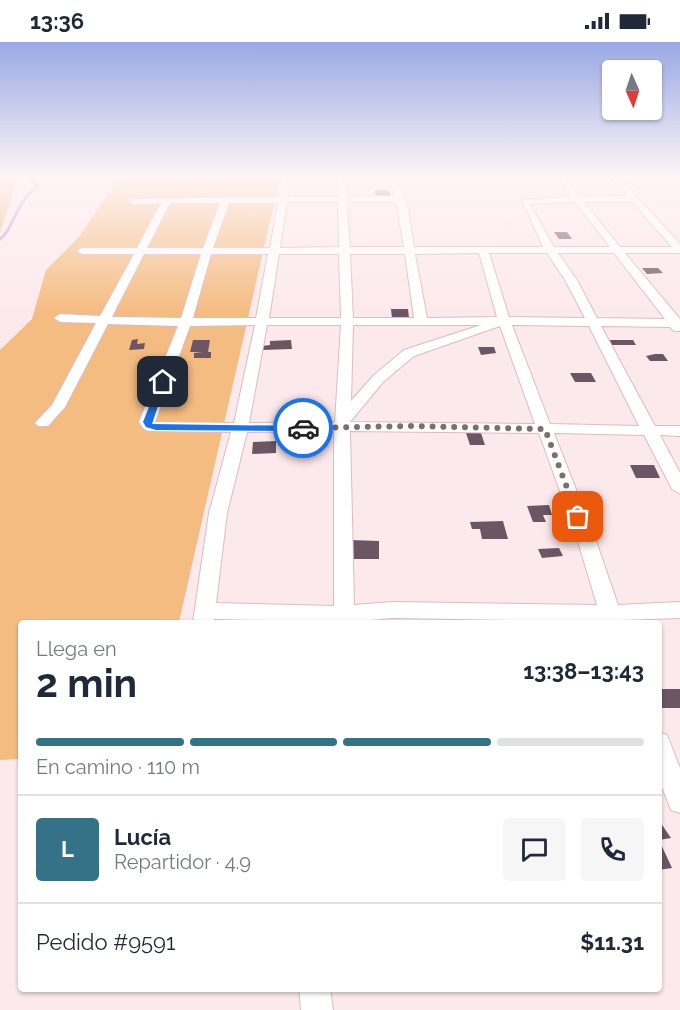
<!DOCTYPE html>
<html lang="es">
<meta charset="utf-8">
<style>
body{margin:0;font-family:Raleway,sans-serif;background:#f6f6f7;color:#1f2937;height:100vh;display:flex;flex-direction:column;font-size:22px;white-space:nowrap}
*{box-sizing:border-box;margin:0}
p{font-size:20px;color:#747a83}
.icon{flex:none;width:33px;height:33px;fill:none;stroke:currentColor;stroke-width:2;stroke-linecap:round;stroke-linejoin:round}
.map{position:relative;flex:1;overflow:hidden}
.drawer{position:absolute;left:18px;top:578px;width:644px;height:372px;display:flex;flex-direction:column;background:#fff;border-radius:6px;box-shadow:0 2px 4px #0004}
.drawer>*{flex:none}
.needle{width:39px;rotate:177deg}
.tools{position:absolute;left:602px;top:18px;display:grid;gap:12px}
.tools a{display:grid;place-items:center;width:60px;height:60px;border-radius:6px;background:#fff;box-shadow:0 2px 4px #0004;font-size:30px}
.pin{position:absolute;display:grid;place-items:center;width:51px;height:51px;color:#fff;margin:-26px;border-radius:12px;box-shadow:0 3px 9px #0006}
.courier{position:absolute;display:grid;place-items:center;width:60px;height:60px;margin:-30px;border:4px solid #1a73e8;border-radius:50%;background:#fff;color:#222;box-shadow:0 2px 8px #0007}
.head em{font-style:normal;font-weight:700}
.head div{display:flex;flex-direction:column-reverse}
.head{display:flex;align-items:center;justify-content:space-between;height:102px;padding:0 18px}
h1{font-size:39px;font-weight:700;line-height:45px}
.bar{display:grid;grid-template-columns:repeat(4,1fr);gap:9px 6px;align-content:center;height:72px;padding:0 18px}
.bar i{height:8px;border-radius:4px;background:#e0e1e3}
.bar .on{background:#347288}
.bar p{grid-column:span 4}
.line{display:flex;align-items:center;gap:15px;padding:0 18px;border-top:2px solid #e0e1e3}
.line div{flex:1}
.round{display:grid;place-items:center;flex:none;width:63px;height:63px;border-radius:6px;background:#f6f6f7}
.status{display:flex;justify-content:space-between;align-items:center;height:42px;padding:0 30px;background:#fff;direction:ltr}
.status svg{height:16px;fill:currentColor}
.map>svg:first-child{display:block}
</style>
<div class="status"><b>13:36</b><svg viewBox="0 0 49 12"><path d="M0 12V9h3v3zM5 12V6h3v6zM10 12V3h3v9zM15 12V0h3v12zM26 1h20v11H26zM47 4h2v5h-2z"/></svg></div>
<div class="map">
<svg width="680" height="968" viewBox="0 0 680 968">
<rect width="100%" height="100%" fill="#fce9eb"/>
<!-- green -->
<path fill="#f5bc82" d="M0 135H18L0 191Z
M119 135H280L179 580H21V717L0 718V308L32 277 46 228 79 195Z"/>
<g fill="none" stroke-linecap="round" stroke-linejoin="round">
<!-- stream -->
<path stroke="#c399e1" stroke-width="3" d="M0 197C12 190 16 159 38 144L30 136 35 135"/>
</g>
<!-- building -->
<path fill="#6c5664" d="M384 148 389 149 391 155 376 156 375 149Z
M554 190H567L572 197H559Z
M642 226H658L663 231 647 232Z
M391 267H408L409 276H392Z
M138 297 137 302 145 301 144 307 129 308 132 298Z
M193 298H210L208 310H211V316H194V311L203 310H190Z
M291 298 292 307 262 308V304L270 303V299Z
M609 298H633L636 303H607Z
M478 305H494L496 311 481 313Z
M655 312H663L668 319H650L646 314Z
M570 331H591L596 340H575Z
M466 391H481L485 403H470Z
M276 399V411L252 412 253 400Z
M630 423H654L660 436H636Z
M549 463 552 473H543L546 480H533L527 464Z
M503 479 508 497H482L480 487H472L470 480Z
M350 498 379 499V517H349Z
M559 506 563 514 542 516 538 507Z
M658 647H680V666H658Z
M658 777 671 796 659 798 672 826 658 828Z"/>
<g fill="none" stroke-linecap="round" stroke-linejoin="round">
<!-- street casing -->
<g stroke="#dbbcc0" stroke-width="2">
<path id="street" d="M283 135H291L288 155H338V135H346L347 155 395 154 388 135H396L408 166 414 205H543L522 158 571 155 558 135H564L580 155 628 154 611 135H619L680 202V211H625L680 277V289H674L670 285 601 284 655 384H680V394L660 393 680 431V452L672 447 644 393 554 391 595 496 618 563 680 560V576L623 578V580L392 576 352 580 214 577 213 580H193L209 471 231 390 149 389 144 387 139 380 178 284 108 282 65 365 48 384H38L35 381 52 363 96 281 60 280 54 276 60 272 100 274 134 212H82L77 209 82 206H137L161 161 133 162 129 159 130 157 279 155ZM287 160H338L339 205 280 206ZM347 160H396L404 205H350ZM575 160 610 205H554L530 162ZM584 160H632L672 205H620ZM170 161H220L203 206H147ZM229 161H278L270 206H213ZM479 211 497 275 427 276 415 212ZM489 211H547L565 238 585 276 509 275ZM558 211H614L665 277 597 276 577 238ZM144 212H201L181 276 112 275ZM211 212H268L256 276H193ZM279 212H339L341 276H269ZM350 212H405L414 276H353ZM255 283 234 381 155 380 190 284ZM267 283H341L335 380 249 381ZM353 283H481L404 308 373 334 351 359ZM512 283 589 284 639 384 550 382ZM500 284 535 382 350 380 383 340 414 314ZM334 389V564L216 561 227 471 247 390ZM350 389 539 391 577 496 597 563 392 560 354 563Z
M658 690 667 693 680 726V771L671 768 658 735Z
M299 946H330L333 968H301Z"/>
</g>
<!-- street -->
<use href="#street" fill="#fff" fill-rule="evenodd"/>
</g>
<!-- sky -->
<linearGradient id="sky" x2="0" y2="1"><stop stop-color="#99a9e5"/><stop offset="0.5" stop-color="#fef5f6"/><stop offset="1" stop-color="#fef5f6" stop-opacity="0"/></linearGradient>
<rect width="680" height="270" fill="url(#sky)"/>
<!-- route -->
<path fill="#1a73e8" d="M163 337 166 340 152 382 303 384 307 386 303 389 156 388 146 385 143 380 159 340Z"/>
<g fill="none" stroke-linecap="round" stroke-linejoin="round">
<!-- done -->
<path stroke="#7d6e70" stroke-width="6" stroke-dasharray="0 10.8" d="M303 386 412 384 545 387 578 475"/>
</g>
</svg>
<div class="tools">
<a><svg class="needle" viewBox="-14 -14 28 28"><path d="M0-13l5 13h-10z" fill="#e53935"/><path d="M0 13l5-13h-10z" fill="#747a83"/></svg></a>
</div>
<div class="pin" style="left:578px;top:475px;background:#ea580c"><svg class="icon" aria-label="bag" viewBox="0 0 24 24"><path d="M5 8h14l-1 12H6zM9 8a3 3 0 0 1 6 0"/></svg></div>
<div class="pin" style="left:163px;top:340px;background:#1f2937"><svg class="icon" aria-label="home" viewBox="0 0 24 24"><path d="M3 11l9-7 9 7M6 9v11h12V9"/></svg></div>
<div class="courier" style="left:303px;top:386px"><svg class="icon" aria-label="car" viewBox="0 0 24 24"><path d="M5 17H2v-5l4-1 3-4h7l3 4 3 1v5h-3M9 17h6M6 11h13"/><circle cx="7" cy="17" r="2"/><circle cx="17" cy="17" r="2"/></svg></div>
<section class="drawer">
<div class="head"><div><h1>2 min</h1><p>Llega en</p></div><em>13:38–13:43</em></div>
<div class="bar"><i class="on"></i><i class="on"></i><i class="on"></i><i></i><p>En camino · 110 m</p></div>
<div class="line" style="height:108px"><b class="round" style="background:#347288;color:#fff">L</b><div><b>Lucía</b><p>Repartidor · 4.9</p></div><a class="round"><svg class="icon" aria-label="chat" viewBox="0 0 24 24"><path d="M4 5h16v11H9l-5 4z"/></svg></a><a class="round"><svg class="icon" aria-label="phone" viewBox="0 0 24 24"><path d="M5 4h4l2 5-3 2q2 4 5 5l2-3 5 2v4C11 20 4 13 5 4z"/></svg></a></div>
<div class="line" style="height:78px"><div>Pedido #9591</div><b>$11.31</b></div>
</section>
</div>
